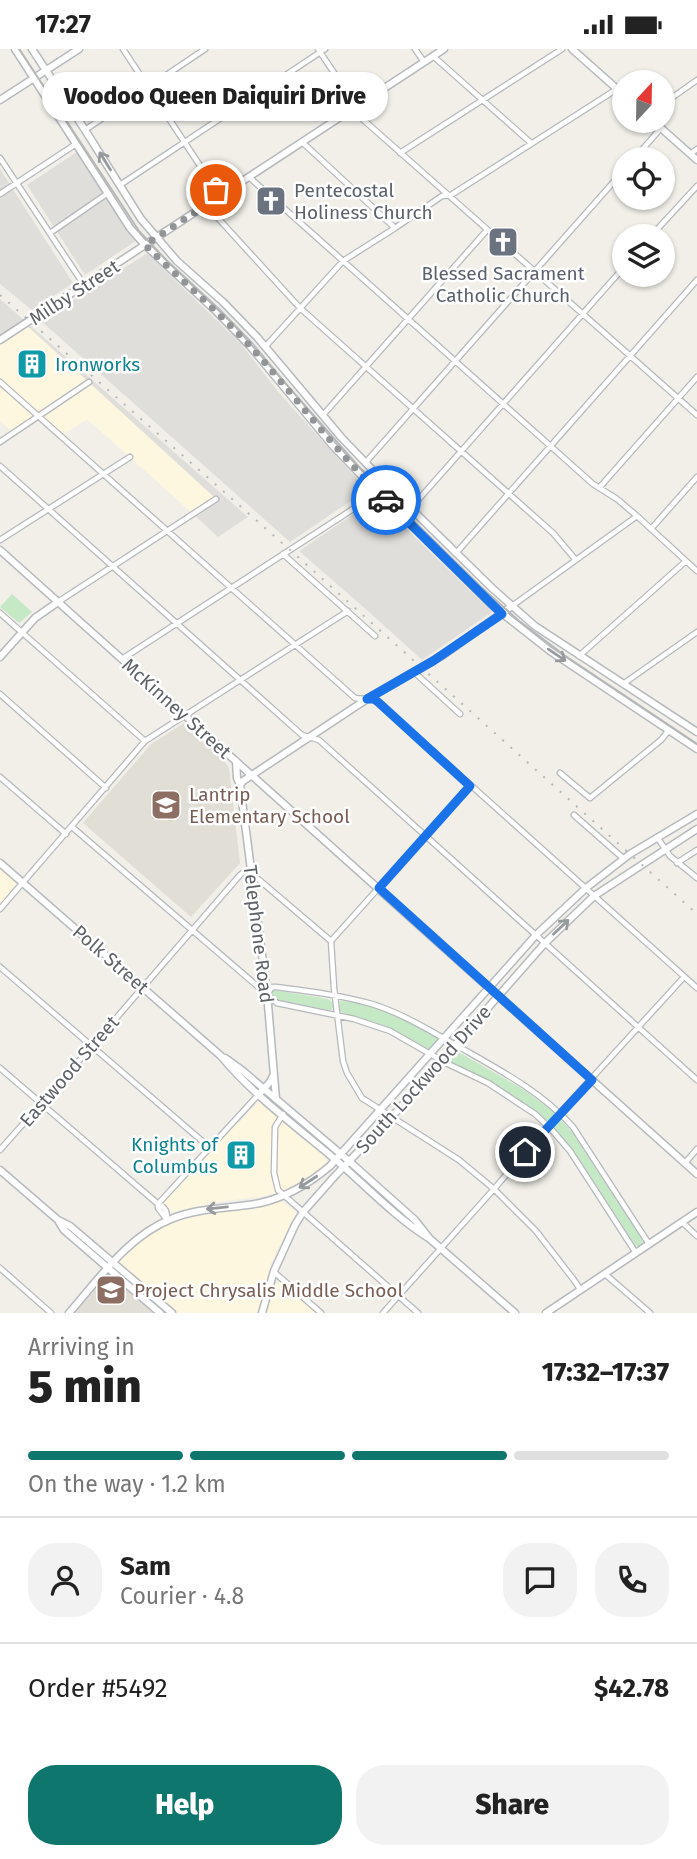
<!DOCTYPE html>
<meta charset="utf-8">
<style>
body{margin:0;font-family:"Fira Sans",sans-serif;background:#f2f2f2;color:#222;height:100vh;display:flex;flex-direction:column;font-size:26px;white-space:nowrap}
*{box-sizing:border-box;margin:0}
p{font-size:23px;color:#767676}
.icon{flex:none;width:38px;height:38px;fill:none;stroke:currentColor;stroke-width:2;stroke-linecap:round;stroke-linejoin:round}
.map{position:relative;height:1264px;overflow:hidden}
.panel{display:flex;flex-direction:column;background:#fff;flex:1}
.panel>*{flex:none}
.needle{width:46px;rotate:22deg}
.buttons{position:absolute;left:612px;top:21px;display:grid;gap:14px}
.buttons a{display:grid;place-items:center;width:63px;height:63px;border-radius:50%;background:#fff;box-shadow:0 2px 5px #0004;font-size:35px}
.pin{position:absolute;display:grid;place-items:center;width:60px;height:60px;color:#fff;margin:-30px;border:4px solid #fff;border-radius:50%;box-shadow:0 2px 7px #0007}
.courier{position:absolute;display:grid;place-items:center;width:70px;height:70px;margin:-35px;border:5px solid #1a73e8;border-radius:50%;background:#fff;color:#222;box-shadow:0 2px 9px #0007}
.bubble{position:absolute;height:49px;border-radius:24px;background:#fff;box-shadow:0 2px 5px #0004;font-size:23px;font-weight:800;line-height:49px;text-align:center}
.summary em{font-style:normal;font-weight:800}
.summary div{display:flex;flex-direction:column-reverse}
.summary{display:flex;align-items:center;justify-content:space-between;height:119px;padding:0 28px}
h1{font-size:46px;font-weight:800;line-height:52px}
.bar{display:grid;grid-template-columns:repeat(4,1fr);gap:10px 7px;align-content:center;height:84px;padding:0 28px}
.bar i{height:9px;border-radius:5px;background:#e0e0e0}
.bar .active{background:#0f766e}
.bar p{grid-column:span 4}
.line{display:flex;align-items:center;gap:18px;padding:0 28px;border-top:2px solid #e0e0e0}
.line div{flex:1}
.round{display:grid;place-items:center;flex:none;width:74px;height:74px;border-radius:28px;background:#f2f2f2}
.button{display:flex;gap:14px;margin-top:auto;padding:14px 28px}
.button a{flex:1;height:80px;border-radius:28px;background:#0f766e;color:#fff;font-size:28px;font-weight:800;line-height:80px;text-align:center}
.button a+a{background:#f2f2f2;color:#222}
.status{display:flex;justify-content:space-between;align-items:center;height:49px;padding:0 35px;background:#fff;direction:ltr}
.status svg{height:19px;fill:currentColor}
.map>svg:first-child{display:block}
</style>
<div class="status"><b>17:27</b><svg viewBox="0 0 49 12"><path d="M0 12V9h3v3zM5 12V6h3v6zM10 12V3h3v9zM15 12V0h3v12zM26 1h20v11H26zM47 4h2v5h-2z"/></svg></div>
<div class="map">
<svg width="697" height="1264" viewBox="0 0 697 1264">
<rect width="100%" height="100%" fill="#f1efe8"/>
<!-- commercial -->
<path fill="#fef7e0" d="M29 278 215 448 191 463 87 370 62 386 39 365 12 383 0 372V297Z
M0 819 17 834 0 855Z
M259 1052 262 1053 306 1090 324 1107 327 1113 309 1129 291 1139 266 1147 217 1153 173 1163 170 1162 164 1155 165 1151 235 1071 239 1074Z
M282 1152 296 1164 271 1214 258 1264H178L119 1213 146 1188 165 1177 186 1168 205 1164 265 1157Z
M280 1233 284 1235 317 1264H266L273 1237 277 1234Z"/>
<!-- industrial -->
<path fill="#e0deda" d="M77 103 137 191 85 226 27 136Z
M0 120 73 234 32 261 0 235Z
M146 205 149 206 241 295 280 345 367 441 290 493 41 272Z
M0 250 248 468 218 488 191 463 214 448 22 272 0 286Z
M376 450 492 563 422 611 368 562 299 502Z"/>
<!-- education -->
<path fill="#e1ded6" d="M184 674 223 709 229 719 240 814 191 868 83 774 151 695Z
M108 1226H111L155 1264H74Z"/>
<!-- green -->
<path fill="#c5e8c5" d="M12 545 32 563 19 574 0 558Z
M273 941 328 950 332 953 333 959 331 961H328L274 950 270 947V942Z
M340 952C375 953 408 971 437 989L438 992 429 1000 377 974 343 964 339 961Z
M455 1001 521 1039 554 1063V1067L550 1071H545L513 1047 453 1014 447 1010Z
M560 1070 572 1083 642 1190 643 1194 638 1198 635 1196 578 1108 554 1079V1076Z"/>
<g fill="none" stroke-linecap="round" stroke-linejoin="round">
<!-- minor casing -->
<g stroke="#b5b8bc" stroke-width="7">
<path id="minor" d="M123 0 220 147
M318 0 351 49 359 67 697 366
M415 0 424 13
M433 7 531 94
M663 55 697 31
M85 81 205 0
M302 93 395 179
M400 104 562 0
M690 105 697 100
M0 109 84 236
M634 110 661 79
M249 128 593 435 617 450 637 467 697 522
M120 136 325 0
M0 145 76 95
M206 156 300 259 553 484 575 510
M50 184 108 144
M651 187 697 137
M265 298 343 212 395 179 442 147 451 146 617 40
M0 333 355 649C363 651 371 648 378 653L697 939
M323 366 487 181
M0 393 89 333
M366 413 625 120
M0 417 302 686 319 691 697 1031
M599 439 697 328
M411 459 625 217
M651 480 697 428
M0 491 130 408
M457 503 697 231
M283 505 375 587
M58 553 216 450
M512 557 637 467
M0 564 145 692
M579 607 686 512
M122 610 353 460 377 442
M414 623 460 665
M623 635 697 583
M0 645 106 739
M560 724 590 749 661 691 669 681
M0 728 66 785
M574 766 624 810
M72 778 277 954 354 970 390 982 446 1014 488 1034 535 1065 552 1081 570 1102 636 1204
M657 788 670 807 697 829
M677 814 697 801
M0 860 145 692 348 562
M331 892 470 737
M0 918 209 1098
M268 944 272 938H276C308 942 340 946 372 955 401 964 427 980 454 995 496 1019 541 1042 573 1078L649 1195
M0 1019 158 1155C166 1158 167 1163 167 1171
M283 1065 275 1078 274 1124 278 1141 418 1264
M0 1101 92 997 240 826 244 823 251 824 331 892 334 939 343 1012 347 1024 362 1049 459 1111 494 1140 536 1182 574 1231 580 1240
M685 1114 697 1100
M158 1155 259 1045
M158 1155V1159L167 1171
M682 1173 697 1187
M0 1219 51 1264
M274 1223 321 1264
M605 1225 650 1264
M383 1264 494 1140 548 1077 684 928"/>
</g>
<!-- tertiary casing -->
<g stroke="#b5b8bc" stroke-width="9">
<path id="tertiary" d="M572 0 625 47
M653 72 697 111
M0 291 444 0
M0 501 697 1125
M0 608 35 569 58 553
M236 712 237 729 240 736 267 944 276 1050
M240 736 243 732 367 650 443 606 512 557
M259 1045 270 1033 273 1027
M546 1264 697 1163"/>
</g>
<!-- secondary casing -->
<g stroke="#b6babf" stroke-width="9">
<path id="secondary" d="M15 0 130 179 145 196 216 262 250 297 333 397 357 422 493 557 550 602 697 700
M32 0 85 81 141 170 177 212 223 253 257 288 341 388 386 435 492 539 535 577 697 683
M0 51 79 0
M0 814 221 1007C254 1047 297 1078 336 1111 367 1138 395 1168 430 1190
M225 1009 243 1022 349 1112 415 1171 430 1190 515 1264
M0 1121 58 1171 70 1177 172 1264
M59 1173 64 1181 160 1264
M69 1264C98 1231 128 1187 171 1170 201 1158 229 1160 260 1154 287 1148 310 1134 330 1117L536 886 586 839 630 805 697 765
M262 1264 274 1222 295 1176 303 1163 334 1128 398 1061 545 894 594 847 697 780"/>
</g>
<!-- minor -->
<use href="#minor" stroke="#fff" stroke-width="4.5"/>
<!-- tertiary -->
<use href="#tertiary" stroke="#fff" stroke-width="6"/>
<!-- secondary -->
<use href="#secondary" stroke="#fff" stroke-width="6"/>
<!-- tram -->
<path stroke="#b6b7b8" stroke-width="2" d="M19 0 139 182 168 213 234 276 360 419 481 538 518 571 564 606 697 695"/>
<!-- rail -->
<path stroke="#b6b7b8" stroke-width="2" stroke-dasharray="2 9" stroke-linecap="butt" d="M0 246 289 500 697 865"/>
</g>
<!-- one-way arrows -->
<defs><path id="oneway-shaft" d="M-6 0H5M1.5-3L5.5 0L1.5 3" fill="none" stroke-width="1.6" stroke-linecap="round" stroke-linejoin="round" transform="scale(1.75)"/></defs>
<g stroke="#979a9d">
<use href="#oneway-shaft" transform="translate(105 112) rotate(-122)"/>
<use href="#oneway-shaft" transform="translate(557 606) rotate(34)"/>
<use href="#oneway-shaft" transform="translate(561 878) rotate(-44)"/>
<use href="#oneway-shaft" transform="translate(308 1133) rotate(147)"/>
<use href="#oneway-shaft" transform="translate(217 1159) rotate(174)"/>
</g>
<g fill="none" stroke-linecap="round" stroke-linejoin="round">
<!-- done -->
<path stroke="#929495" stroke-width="7" stroke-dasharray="0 12.6" d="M216 141 220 147 145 196C180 230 217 261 250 297 296 348 336 403 386 451"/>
<!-- route -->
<path stroke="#1a73e8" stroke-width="9" d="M386 451 502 565 433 612 367 650H374L378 653 470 737 379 839 592 1031 525 1103"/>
</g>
<!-- icons -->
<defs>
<g id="church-square" transform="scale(1.575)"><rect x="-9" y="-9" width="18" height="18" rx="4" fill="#6b7280" stroke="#fff"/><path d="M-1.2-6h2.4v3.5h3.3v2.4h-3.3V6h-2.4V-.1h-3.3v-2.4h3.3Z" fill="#fff"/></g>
<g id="building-square" transform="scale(1.575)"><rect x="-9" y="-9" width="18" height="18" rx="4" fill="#0f9aa8" stroke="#fff"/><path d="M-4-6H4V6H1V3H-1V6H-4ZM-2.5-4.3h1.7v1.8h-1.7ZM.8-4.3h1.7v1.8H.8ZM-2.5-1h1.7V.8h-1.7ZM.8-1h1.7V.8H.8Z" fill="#fff"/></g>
<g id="school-square" transform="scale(1.575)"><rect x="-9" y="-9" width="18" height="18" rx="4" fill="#8d6e63" stroke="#fff"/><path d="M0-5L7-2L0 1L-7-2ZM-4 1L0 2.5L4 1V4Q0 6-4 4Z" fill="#fff"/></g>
</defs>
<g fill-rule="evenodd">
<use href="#church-square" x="271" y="152"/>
<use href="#church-square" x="503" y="193"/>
<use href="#building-square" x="32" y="315"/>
<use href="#school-square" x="166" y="756"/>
<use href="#building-square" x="241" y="1106"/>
<use href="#school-square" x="111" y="1241"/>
</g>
<g text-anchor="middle" stroke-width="5" stroke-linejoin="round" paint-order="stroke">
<!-- worship labels -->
<g font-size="19" fill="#5b616d" stroke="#fff" text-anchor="start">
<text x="294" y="148">Pentecostal<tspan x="294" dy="22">Holiness Church</tspan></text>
<text x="503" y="231" text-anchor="middle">Blessed Sacrament<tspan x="503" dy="22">Catholic Church</tspan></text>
</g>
<!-- street labels -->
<g font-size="19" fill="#5f6368" stroke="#fff">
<text transform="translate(74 243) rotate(-33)" y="7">Milby Street</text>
<text transform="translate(177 659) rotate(42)" y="7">McKinney Street</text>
<text transform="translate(259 885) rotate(83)" y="7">Telephone Road</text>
<text transform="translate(111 910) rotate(41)" y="7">Polk Street</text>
<text transform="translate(69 1022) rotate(-49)" y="7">Eastwood Street</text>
<text transform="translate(423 1030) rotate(-48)" y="7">South Lockwood Drive</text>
</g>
<!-- culture labels -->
<g font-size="19" fill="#0d838f" stroke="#fff" text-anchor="start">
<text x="55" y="322">Ironworks</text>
<text x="218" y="1102" text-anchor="end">Knights of<tspan x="218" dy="22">Columbus</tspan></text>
</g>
<!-- education labels -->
<g font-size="19" fill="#785e54" stroke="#fff" text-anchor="start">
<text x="189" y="752">Lantrip<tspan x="189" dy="22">Elementary School</tspan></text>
<text x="134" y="1248">Project Chrysalis Middle School</text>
</g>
</g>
</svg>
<div class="buttons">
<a><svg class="needle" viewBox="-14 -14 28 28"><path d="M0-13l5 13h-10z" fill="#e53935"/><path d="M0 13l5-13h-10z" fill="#767676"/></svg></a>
<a><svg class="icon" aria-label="locate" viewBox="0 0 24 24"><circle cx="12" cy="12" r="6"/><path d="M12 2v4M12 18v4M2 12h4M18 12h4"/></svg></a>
<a><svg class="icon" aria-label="layers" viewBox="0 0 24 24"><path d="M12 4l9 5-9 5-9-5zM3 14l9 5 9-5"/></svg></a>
</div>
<div class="pin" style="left:216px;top:141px;background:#ea580c"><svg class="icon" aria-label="bag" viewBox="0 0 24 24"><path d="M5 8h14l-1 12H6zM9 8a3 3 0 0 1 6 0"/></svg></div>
<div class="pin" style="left:525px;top:1103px;background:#1f2937"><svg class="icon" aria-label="home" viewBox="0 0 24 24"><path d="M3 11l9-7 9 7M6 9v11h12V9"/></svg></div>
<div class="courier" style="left:386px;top:451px"><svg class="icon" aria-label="car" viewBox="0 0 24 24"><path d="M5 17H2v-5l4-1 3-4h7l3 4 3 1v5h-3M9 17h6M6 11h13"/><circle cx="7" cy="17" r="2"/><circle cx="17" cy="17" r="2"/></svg></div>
<div class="bubble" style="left:42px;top:23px;width:346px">Voodoo Queen Daiquiri Drive</div>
</div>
<section class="panel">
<div class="summary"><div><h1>5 min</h1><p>Arriving in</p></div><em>17:32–17:37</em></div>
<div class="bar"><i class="active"></i><i class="active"></i><i class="active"></i><i></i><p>On the way · 1.2 km</p></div>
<div class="line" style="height:126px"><a class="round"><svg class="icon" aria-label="person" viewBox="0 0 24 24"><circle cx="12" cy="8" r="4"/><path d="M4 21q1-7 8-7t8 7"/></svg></a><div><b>Sam</b><p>Courier · 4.8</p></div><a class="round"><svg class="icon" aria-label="chat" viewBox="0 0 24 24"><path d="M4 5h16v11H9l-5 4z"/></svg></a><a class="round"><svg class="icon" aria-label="phone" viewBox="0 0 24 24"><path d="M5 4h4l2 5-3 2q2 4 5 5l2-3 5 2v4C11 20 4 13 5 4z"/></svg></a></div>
<div class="line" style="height:91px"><div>Order #5492</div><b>$42.78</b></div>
<div class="button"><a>Help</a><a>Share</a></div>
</section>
